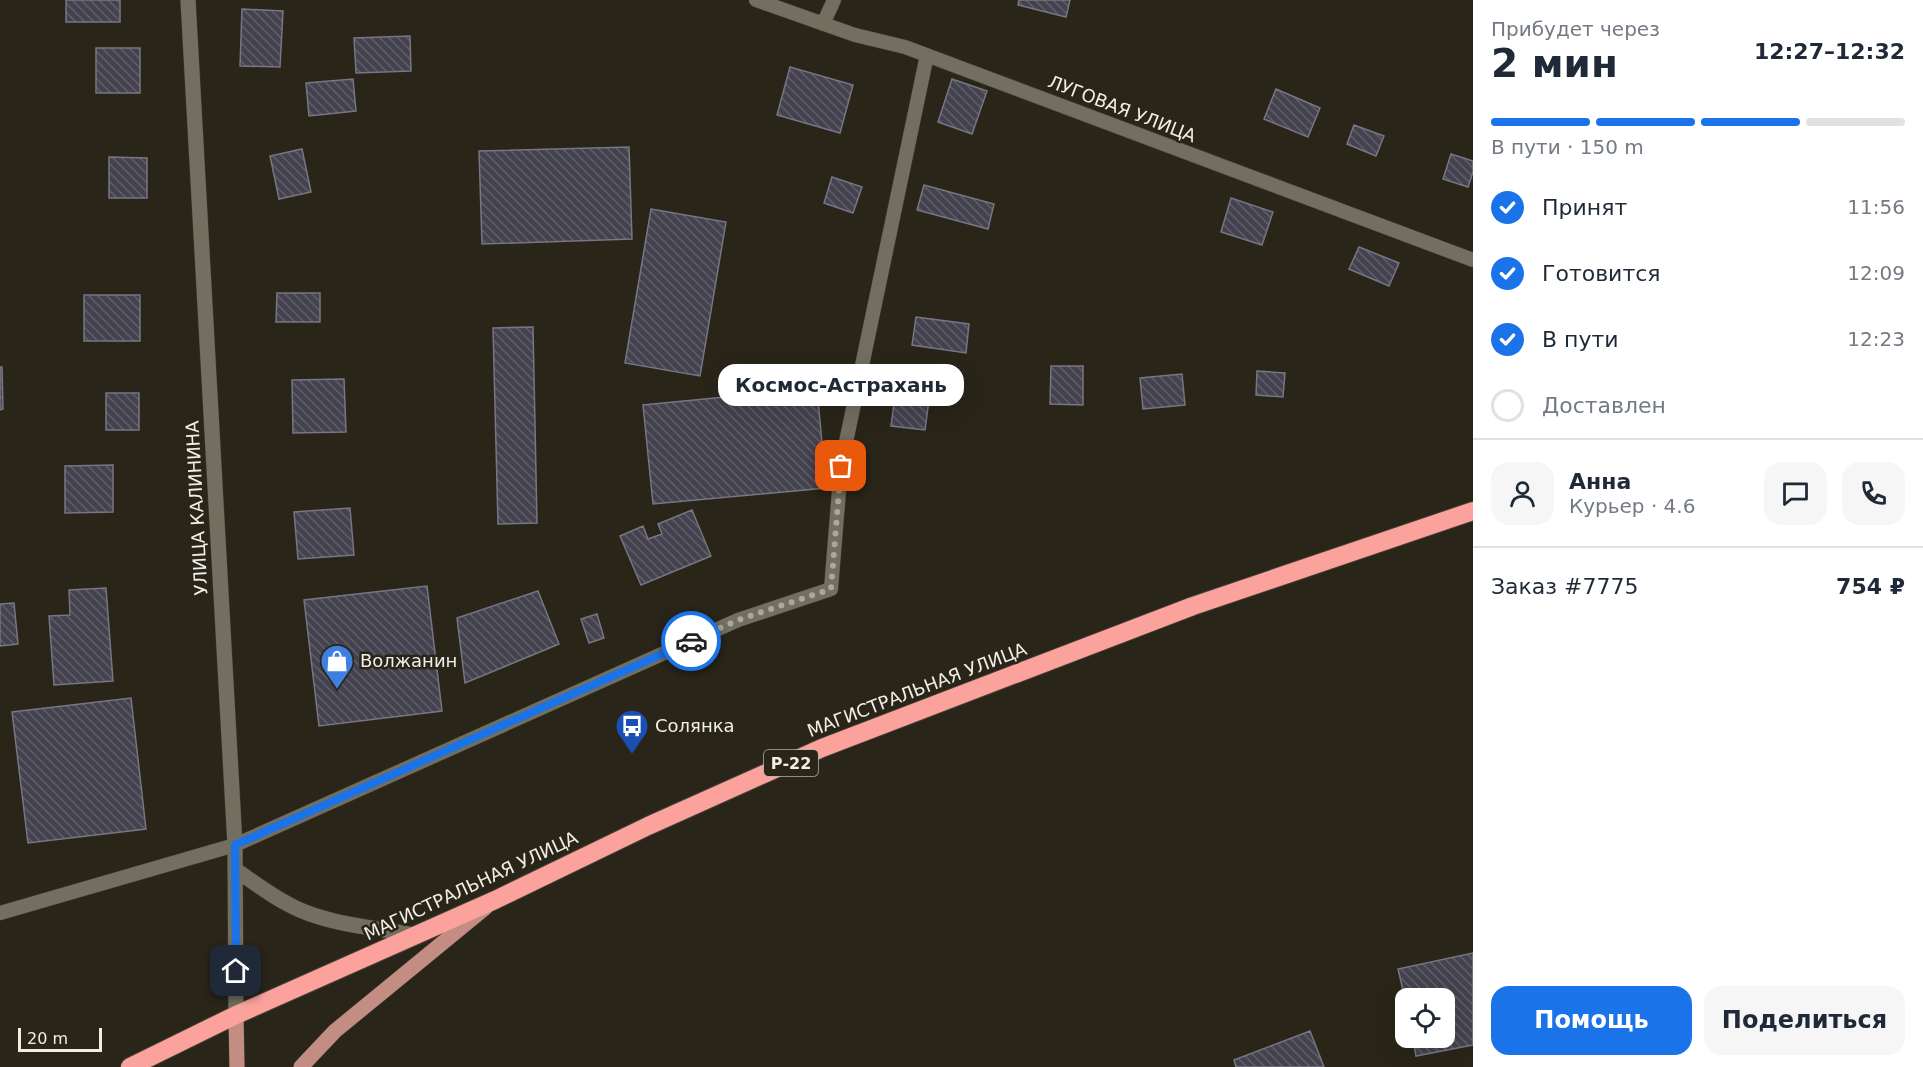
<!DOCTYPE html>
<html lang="ru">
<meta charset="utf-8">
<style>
body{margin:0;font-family:"DejaVu Sans",sans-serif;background:#f6f6f7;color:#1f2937;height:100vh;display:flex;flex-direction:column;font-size:22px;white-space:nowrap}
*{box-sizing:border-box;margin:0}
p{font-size:20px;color:#747a83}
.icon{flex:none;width:33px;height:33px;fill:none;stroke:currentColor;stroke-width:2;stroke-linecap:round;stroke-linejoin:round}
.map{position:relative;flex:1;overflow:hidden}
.panel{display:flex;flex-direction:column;background:#fff;width:450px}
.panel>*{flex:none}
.fabs{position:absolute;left:1395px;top:988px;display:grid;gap:12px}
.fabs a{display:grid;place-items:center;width:60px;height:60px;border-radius:12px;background:#fff;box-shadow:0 6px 24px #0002;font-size:30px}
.scale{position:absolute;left:18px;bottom:15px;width:84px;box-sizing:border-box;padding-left:6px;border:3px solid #f0eee6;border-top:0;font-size:16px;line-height:21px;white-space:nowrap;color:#f0eee6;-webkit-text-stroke:4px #292519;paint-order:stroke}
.pin{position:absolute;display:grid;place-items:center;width:51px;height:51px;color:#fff;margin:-26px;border-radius:12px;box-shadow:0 3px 9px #0006}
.courier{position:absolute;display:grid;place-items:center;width:60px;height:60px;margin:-30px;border:4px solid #1a73e8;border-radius:50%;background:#fff;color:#222;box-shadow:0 2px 8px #0007}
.bubble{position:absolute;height:42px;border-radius:18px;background:#fff;box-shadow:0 6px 24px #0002;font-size:20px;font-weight:700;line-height:42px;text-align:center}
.head em{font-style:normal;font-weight:700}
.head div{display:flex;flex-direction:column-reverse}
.head{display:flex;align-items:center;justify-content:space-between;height:102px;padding:0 18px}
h1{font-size:39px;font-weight:700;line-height:45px}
.bar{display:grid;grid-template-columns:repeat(4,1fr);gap:9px 6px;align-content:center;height:72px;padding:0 18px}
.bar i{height:8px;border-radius:4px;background:#e0e1e3}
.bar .selected{background:#1a73e8}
.bar p{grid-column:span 4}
.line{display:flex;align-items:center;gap:15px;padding:0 18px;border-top:2px solid #e0e1e3}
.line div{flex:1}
.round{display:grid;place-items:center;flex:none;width:63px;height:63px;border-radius:18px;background:#f6f6f7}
ol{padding:0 18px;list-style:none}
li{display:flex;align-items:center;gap:18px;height:66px}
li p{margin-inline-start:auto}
li .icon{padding:6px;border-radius:50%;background:#1a73e8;color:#fff;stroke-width:4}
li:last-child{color:#747a83}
li i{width:33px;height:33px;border:3px solid #e0e1e3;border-radius:50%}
.action{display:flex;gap:12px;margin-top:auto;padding:12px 18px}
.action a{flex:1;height:69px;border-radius:18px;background:#1a73e8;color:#fff;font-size:24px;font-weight:700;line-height:69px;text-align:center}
.action a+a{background:#f6f6f7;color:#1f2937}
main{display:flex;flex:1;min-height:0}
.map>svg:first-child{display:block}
</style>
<main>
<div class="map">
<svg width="1473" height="1067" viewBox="0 0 1473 1067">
<defs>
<pattern id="building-back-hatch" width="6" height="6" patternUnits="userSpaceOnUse" patternTransform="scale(1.5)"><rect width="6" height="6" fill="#45424f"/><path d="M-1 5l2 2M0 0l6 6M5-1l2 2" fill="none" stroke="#605e68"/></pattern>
</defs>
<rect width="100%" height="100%" fill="#292519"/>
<!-- building -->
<path fill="url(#building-back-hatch)" stroke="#787584" stroke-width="1.5" d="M66 0H120V22H66Z
M1019 0H1070L1066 17 1018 5Z
M242 9 283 11 280 67 240 66Z
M410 36 411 71 356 73 354 38Z
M96 48H140V93H96Z
M790 67 853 85 840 133 777 115Z
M353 79 356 111 309 116 306 83Z
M952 79 987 91 972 134 938 122Z
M1276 89 1320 108 1308 137 1264 119Z
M1354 125 1384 136 1376 156 1347 144Z
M629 147 632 239 482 244 479 151Z
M302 149 311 192 279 199 270 156Z
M1451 154 1473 161V172L1468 187 1443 179Z
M109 157 147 158V198H109Z
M832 177 862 187 853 213 824 203Z
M924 185 994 204 988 229 917 210Z
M1231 198 1273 212 1262 245 1221 232Z
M651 209 726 222 700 376 625 363Z
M1359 247 1399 263 1389 286 1349 269Z
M277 293H320V322H276Z
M84 295H140V341H84Z
M916 317 969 324 966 353 912 345Z
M533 327 537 523 498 524 493 328Z
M1051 366H1083V405L1050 404Z
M0 367H2L3 409 0 410Z
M1257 371 1285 373 1283 397 1256 395Z
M1182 374 1185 405 1143 409 1140 378Z
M344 379 346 432 293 433 292 380Z
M817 388 826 488 653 504 643 405Z
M106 393H139V430H106Z
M895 396 929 400 925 430 891 426Z
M113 465V512L65 513V466Z
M350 508 354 555 298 559 294 512Z
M692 510 711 556 641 585 620 536 643 526 648 539 662 534 658 524Z
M427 586 442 711 319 726 304 600Z
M106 588 113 681 54 685 49 616 70 615 69 590Z
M538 591 559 644 465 683 457 618Z
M14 603 18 644 0 646V604Z
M597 614 604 638 589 643 581 619Z
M131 698 146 829 28 843 12 712Z
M1473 953V1045L1416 1056 1413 1038H1444V999H1406V1003L1398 969Z
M1310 1031 1324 1067H1236L1234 1060Z"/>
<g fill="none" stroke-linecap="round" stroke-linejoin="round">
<!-- lane casing -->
<g stroke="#433f36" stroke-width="15">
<path id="lane" d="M756 0 855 35 905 47 1473 260
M823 24 834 0
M0 913 235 845 738 620 831 589 841 466 927 55"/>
</g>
<!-- street casing -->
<g stroke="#433f36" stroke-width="16">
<path id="street" d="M188 0 235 845 236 1015
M236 870C256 884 277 900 300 910 334 925 378 928 414 935"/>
</g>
<!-- primary casing -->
<g stroke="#433f36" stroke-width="16">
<path id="primary" d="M236 1015 237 1067
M301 1067 335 1031 485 908"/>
</g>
<!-- highway casing -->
<g stroke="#433f36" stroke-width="20">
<path id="highway" d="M130 1067 236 1015 495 900 648 826 822 748 1193 606 1473 511"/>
</g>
<!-- lane -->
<use href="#lane" stroke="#726e60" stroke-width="14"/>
<!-- street -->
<use href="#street" stroke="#726e60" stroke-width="15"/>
<!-- primary -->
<use href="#primary" stroke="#c48d84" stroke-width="15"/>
<!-- highway -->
<use href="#highway" stroke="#fba29c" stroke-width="18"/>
</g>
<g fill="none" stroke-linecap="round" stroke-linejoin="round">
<!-- done -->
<path stroke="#aaa89e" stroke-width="6" stroke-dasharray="0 10.8" d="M691 641 738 620 831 589 841 466"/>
<!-- route -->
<path stroke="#1a73e8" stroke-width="8" d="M236 971 235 845 691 641"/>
</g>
<!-- icons -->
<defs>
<g id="shop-pin" transform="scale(1.725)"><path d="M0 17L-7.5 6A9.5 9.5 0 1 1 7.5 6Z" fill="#3f7fe0" stroke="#292519"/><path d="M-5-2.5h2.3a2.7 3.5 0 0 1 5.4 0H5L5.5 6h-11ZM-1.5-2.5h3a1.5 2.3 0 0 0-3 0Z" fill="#fff"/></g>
<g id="bus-pin" transform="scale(1.725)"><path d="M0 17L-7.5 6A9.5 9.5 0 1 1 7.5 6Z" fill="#1a4fb4" stroke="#292519"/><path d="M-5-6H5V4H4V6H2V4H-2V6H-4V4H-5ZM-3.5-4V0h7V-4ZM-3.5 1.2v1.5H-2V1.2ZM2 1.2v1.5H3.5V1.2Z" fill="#fff"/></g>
</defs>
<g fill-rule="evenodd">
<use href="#shop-pin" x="337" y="661"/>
<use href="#bus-pin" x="632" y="726"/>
</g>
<g text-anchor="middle" stroke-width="5" stroke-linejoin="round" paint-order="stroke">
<!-- shield labels -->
<rect fill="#292519" stroke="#b4b2a8" stroke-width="1.5" x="764" y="750" width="54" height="26" rx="4.5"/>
<g font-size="16" font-weight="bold" fill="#f0eee6">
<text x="791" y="769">Р-22</text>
</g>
<!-- street labels -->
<g font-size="18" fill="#f0eee6" stroke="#292519">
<text transform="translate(1122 109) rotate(21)" y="6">ЛУГОВАЯ УЛИЦА</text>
<text transform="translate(197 508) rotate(-93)" y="6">УЛИЦА КАЛИНИНА</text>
<text transform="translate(917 690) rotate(-21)" y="6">МАГИСТРАЛЬНАЯ УЛИЦА</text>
<text transform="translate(471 886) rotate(-25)" y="6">МАГИСТРАЛЬНАЯ УЛИЦА</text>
</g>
<!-- poi labels -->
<g font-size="18" fill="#f0eee6" stroke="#292519" text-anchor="start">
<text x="360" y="667">Волжанин</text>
<text x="655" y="732">Солянка</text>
</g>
</g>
</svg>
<div class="fabs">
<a><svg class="icon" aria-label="locate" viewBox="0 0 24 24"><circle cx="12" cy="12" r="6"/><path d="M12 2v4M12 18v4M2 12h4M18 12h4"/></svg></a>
</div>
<div class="scale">20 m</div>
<div class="pin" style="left:841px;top:466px;background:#ea580c"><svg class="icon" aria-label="bag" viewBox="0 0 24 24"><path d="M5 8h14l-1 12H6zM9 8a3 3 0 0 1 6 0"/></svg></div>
<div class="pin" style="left:236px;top:971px;background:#1f2937"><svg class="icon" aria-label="home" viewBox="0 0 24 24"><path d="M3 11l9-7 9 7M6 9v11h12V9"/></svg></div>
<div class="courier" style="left:691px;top:641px"><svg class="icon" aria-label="car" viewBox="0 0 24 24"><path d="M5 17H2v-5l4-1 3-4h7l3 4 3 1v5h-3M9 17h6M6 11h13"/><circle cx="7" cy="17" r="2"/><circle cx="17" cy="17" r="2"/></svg></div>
<div class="bubble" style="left:718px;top:364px;width:246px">Космос-Астрахань</div>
</div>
<section class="panel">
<div class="head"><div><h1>2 мин</h1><p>Прибудет через</p></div><em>12:27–12:32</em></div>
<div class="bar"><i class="selected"></i><i class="selected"></i><i class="selected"></i><i></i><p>В пути · 150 m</p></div>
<ol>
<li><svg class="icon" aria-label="check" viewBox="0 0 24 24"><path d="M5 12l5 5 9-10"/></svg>Принят<p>11:56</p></li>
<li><svg class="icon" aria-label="check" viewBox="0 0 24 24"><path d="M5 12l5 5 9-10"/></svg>Готовится<p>12:09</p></li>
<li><svg class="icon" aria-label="check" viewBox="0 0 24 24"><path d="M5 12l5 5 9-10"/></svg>В пути<p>12:23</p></li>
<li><i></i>Доставлен</li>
</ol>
<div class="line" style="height:108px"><a class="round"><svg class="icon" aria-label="person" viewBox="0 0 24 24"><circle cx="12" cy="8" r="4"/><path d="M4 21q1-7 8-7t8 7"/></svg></a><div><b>Анна</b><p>Курьер · 4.6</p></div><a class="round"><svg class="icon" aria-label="chat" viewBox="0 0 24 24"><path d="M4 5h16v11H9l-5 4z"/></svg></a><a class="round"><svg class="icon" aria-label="phone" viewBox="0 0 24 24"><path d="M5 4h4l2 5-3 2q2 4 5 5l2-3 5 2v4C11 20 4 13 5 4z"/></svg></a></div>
<div class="line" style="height:78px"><div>Заказ #7775</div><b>754 ₽</b></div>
<div class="action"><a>Помощь</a><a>Поделиться</a></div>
</section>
</main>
